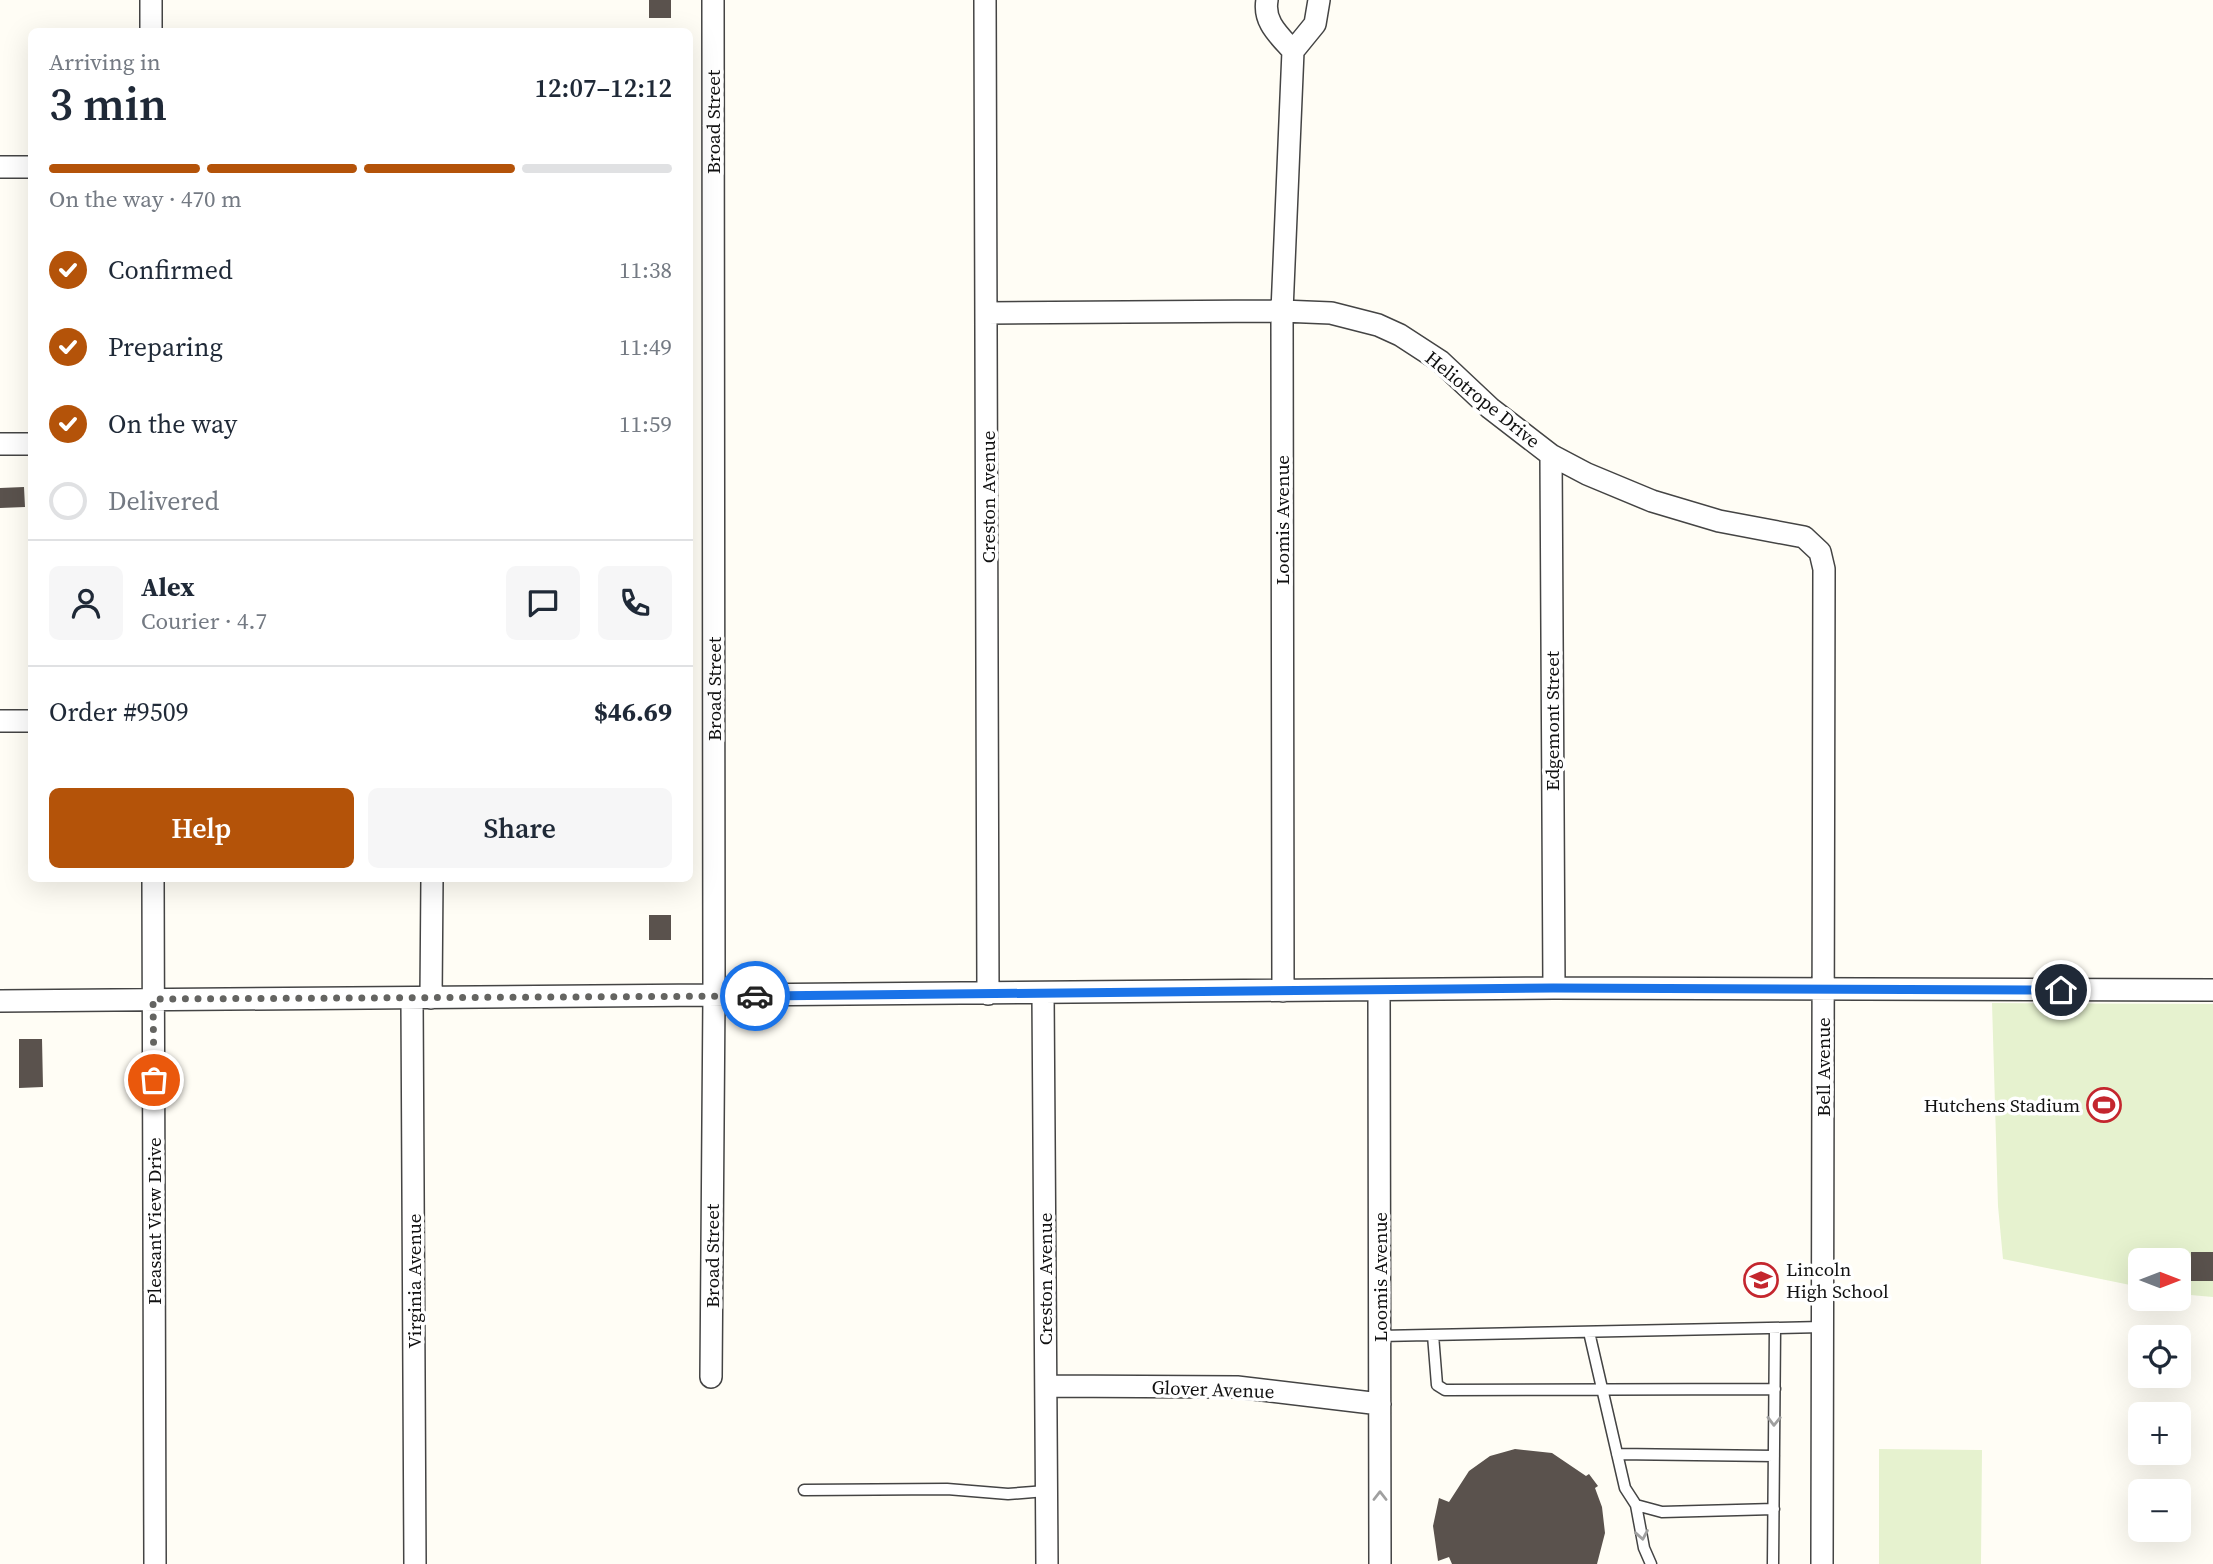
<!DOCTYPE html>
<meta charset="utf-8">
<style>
body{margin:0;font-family:"Source Serif 4",serif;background:#f6f6f7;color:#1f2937;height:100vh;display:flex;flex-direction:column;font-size:26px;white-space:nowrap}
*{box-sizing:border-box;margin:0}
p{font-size:23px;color:#747a83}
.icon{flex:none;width:38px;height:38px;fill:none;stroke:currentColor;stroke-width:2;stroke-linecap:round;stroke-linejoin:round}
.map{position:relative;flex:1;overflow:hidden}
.panel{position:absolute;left:28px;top:28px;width:665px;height:854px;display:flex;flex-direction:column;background:#fff;border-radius:10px;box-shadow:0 7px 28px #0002}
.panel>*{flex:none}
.needle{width:46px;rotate:90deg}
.fabs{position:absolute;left:2128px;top:1248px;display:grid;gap:14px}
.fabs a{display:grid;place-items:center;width:63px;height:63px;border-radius:10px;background:#fff;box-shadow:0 7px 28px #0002;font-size:35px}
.pin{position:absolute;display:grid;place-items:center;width:60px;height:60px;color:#fff;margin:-30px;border:4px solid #fff;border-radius:50%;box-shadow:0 2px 7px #0007}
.courier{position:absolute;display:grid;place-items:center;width:70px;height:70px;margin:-35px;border:5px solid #1a73e8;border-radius:50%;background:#fff;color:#222;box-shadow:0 2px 9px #0007}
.overview em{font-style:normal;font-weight:600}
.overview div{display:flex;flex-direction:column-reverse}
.overview{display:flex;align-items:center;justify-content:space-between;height:119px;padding:0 21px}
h1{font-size:46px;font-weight:600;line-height:52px}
.bar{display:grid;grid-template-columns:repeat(4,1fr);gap:10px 7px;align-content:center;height:84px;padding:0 21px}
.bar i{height:9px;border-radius:5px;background:#e0e1e3}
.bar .selected{background:#b45309}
.bar p{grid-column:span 4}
.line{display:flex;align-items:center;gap:18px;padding:0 21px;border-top:2px solid #e0e1e3}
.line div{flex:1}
.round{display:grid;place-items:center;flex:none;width:74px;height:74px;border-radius:10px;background:#f6f6f7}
ol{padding:0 21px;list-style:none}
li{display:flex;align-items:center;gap:21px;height:77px}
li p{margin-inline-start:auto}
li .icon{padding:7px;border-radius:50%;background:#b45309;color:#fff;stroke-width:4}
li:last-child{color:#747a83}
li i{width:38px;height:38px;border:4px solid #e0e1e3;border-radius:50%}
.cta{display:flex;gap:14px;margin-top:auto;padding:14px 21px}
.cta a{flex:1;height:80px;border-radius:10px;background:#b45309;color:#fff;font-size:28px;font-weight:600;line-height:80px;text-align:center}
.cta a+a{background:#f6f6f7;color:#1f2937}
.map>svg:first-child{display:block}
</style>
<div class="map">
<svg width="2213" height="1564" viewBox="0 0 2213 1564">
<rect width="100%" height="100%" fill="#fffdf5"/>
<!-- pitch -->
<path fill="#e6f2cf" d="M1992 1003 2213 1004V1297L2179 1294V1260H2140V1287L2003 1259 1998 1206Z
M1879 1449 1982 1450 1981 1564H1879Z"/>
<!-- building -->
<path fill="#5a524d" d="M649 0H671V18H649Z
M24 487 25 507 0 508V488Z
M649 915H671V940H649Z
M19 1039H42L43 1087 19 1088Z
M2191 1252H2213V1281H2191Z
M1515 1449 1552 1453 1586 1476 1589 1474 1598 1486 1595 1488 1602 1507 1605 1533 1597 1564H1452L1449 1557 1438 1561 1433 1526 1439 1498 1449 1502 1469 1471 1490 1456Z"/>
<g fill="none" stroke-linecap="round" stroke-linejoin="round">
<!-- lane casing -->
<g stroke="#444" stroke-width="13">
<path id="lane" d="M1589 1332 1625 1488 1636 1505 1662 1512 1774 1509
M1433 1335 1437 1385 1445 1390 1775 1389
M1380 1336 1822 1327
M1617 1454 1774 1456
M804 1490 947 1489 1008 1494 1046 1491
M1636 1505 1644 1548 1651 1564
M1773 1564 1775 1328"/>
</g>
<!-- street casing -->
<g stroke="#444" stroke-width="24">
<path id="street" d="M151 0V32
M985 0 988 994
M1267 0C1263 22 1279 35 1293 51L1315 24 1319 0
M0 167H32
M987 313 1282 311 1331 313 1378 325 1400 335 1440 361 1490 408 1551 455 1587 474 1652 501 1719 521 1804 537 1820 552 1824 569 1822 1564
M0 444H32
M1551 455 1554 988
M0 721H32
M153 878 155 1564
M1379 990 1380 1564
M1283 991 1282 311 1293 51
M1043 993 1047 1564
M412 998 415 1564
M431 998 432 878
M0 1001 1554 988 2213 990
M711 1377 714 996 713 0
M1046 1386 1237 1387 1380 1404"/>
</g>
<!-- lane -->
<use href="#lane" stroke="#fff" stroke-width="10"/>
<!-- street -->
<use href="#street" stroke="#fff" stroke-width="21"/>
</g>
<!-- one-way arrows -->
<defs><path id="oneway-chevron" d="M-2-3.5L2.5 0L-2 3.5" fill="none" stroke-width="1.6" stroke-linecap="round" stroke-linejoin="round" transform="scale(1.75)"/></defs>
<g stroke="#a0a0a0">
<use href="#oneway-chevron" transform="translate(1774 1421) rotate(91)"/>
<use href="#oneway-chevron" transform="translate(1380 1496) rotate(-90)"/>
<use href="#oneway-chevron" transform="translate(1642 1535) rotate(80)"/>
</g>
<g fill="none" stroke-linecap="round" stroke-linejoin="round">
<!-- done -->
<path stroke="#646461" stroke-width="7" stroke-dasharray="0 12.6" d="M154 1080 153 999 755 996"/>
<!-- route -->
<path stroke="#1a73e8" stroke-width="9" d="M755 996 1553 988 2061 990"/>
</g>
<!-- icons -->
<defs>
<g id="stadium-ring" transform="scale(1.75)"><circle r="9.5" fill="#fff" stroke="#c4262e" stroke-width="1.5"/><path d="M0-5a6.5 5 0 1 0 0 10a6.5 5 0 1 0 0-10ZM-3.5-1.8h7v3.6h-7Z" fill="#c4262e"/></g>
<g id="school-ring" transform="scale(1.75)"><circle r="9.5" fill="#fff" stroke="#c4262e" stroke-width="1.5"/><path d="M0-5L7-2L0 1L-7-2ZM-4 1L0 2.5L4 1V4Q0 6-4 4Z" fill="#c4262e"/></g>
</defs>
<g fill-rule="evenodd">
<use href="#stadium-ring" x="2104" y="1105"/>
<use href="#school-ring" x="1761" y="1280"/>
</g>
<g text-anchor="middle" stroke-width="7" stroke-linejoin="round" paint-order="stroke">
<!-- street labels -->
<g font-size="19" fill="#111" stroke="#fff">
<text transform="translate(713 122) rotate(-90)" y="7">Broad Street</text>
<text transform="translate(1483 399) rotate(39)" y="7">Heliotrope Drive</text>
<text transform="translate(988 497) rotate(-90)" y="7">Creston Avenue</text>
<text transform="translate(1282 520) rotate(-90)" y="7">Loomis Avenue</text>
<text transform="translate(714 689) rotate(-90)" y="7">Broad Street</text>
<text transform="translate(1552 721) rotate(-90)" y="7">Edgemont Street</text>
<text transform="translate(1823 1067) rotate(-90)" y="7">Bell Avenue</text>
<text transform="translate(154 1221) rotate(-90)" y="7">Pleasant View Drive</text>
<text transform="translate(712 1256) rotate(-90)" y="7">Broad Street</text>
<text transform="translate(1380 1277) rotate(-90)" y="7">Loomis Avenue</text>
<text transform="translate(1045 1279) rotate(-90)" y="7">Creston Avenue</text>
<text transform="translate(414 1281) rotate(-90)" y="7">Virginia Avenue</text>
<text transform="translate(1213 1389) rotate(2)" y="7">Glover Avenue</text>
</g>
<!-- poi labels -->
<g font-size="19" fill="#111" stroke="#fff" text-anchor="end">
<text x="2080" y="1112">Hutchens Stadium</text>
<text x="1786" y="1276" text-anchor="start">Lincoln<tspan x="1786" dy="22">High School</tspan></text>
</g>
</g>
</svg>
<div class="fabs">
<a><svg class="needle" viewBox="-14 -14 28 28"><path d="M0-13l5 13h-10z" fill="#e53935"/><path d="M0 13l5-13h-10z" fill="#747a83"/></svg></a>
<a><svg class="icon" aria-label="locate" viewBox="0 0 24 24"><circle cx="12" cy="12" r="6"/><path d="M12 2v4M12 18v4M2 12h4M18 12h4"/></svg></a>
<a>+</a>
<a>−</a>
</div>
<div class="pin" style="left:154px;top:1080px;background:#ea580c"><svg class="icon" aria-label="bag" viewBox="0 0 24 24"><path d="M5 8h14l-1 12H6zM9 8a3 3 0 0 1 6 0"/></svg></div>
<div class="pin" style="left:2061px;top:990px;background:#1f2937"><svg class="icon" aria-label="home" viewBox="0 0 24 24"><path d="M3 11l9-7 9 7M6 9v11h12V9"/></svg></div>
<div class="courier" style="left:755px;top:996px"><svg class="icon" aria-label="car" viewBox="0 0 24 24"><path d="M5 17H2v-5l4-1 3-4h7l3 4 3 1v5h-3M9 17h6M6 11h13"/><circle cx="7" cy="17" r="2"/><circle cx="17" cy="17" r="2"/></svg></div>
<section class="panel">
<div class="overview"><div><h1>3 min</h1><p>Arriving in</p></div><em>12:07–12:12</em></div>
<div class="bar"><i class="selected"></i><i class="selected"></i><i class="selected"></i><i></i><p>On the way · 470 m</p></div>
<ol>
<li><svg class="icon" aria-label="check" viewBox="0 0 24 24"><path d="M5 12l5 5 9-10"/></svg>Confirmed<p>11:38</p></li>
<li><svg class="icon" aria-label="check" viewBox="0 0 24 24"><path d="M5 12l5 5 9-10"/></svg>Preparing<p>11:49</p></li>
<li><svg class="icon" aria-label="check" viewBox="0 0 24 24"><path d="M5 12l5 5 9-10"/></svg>On the way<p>11:59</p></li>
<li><i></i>Delivered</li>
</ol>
<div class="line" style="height:126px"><a class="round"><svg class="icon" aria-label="person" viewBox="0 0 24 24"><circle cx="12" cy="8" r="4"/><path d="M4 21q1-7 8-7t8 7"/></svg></a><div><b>Alex</b><p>Courier · 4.7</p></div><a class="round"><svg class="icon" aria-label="chat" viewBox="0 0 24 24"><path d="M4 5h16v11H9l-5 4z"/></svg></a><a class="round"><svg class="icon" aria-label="phone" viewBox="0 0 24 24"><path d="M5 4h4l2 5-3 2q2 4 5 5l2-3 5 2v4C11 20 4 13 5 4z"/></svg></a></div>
<div class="line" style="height:91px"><div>Order #9509</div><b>$46.69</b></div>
<div class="cta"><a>Help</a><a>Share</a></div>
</section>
</div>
